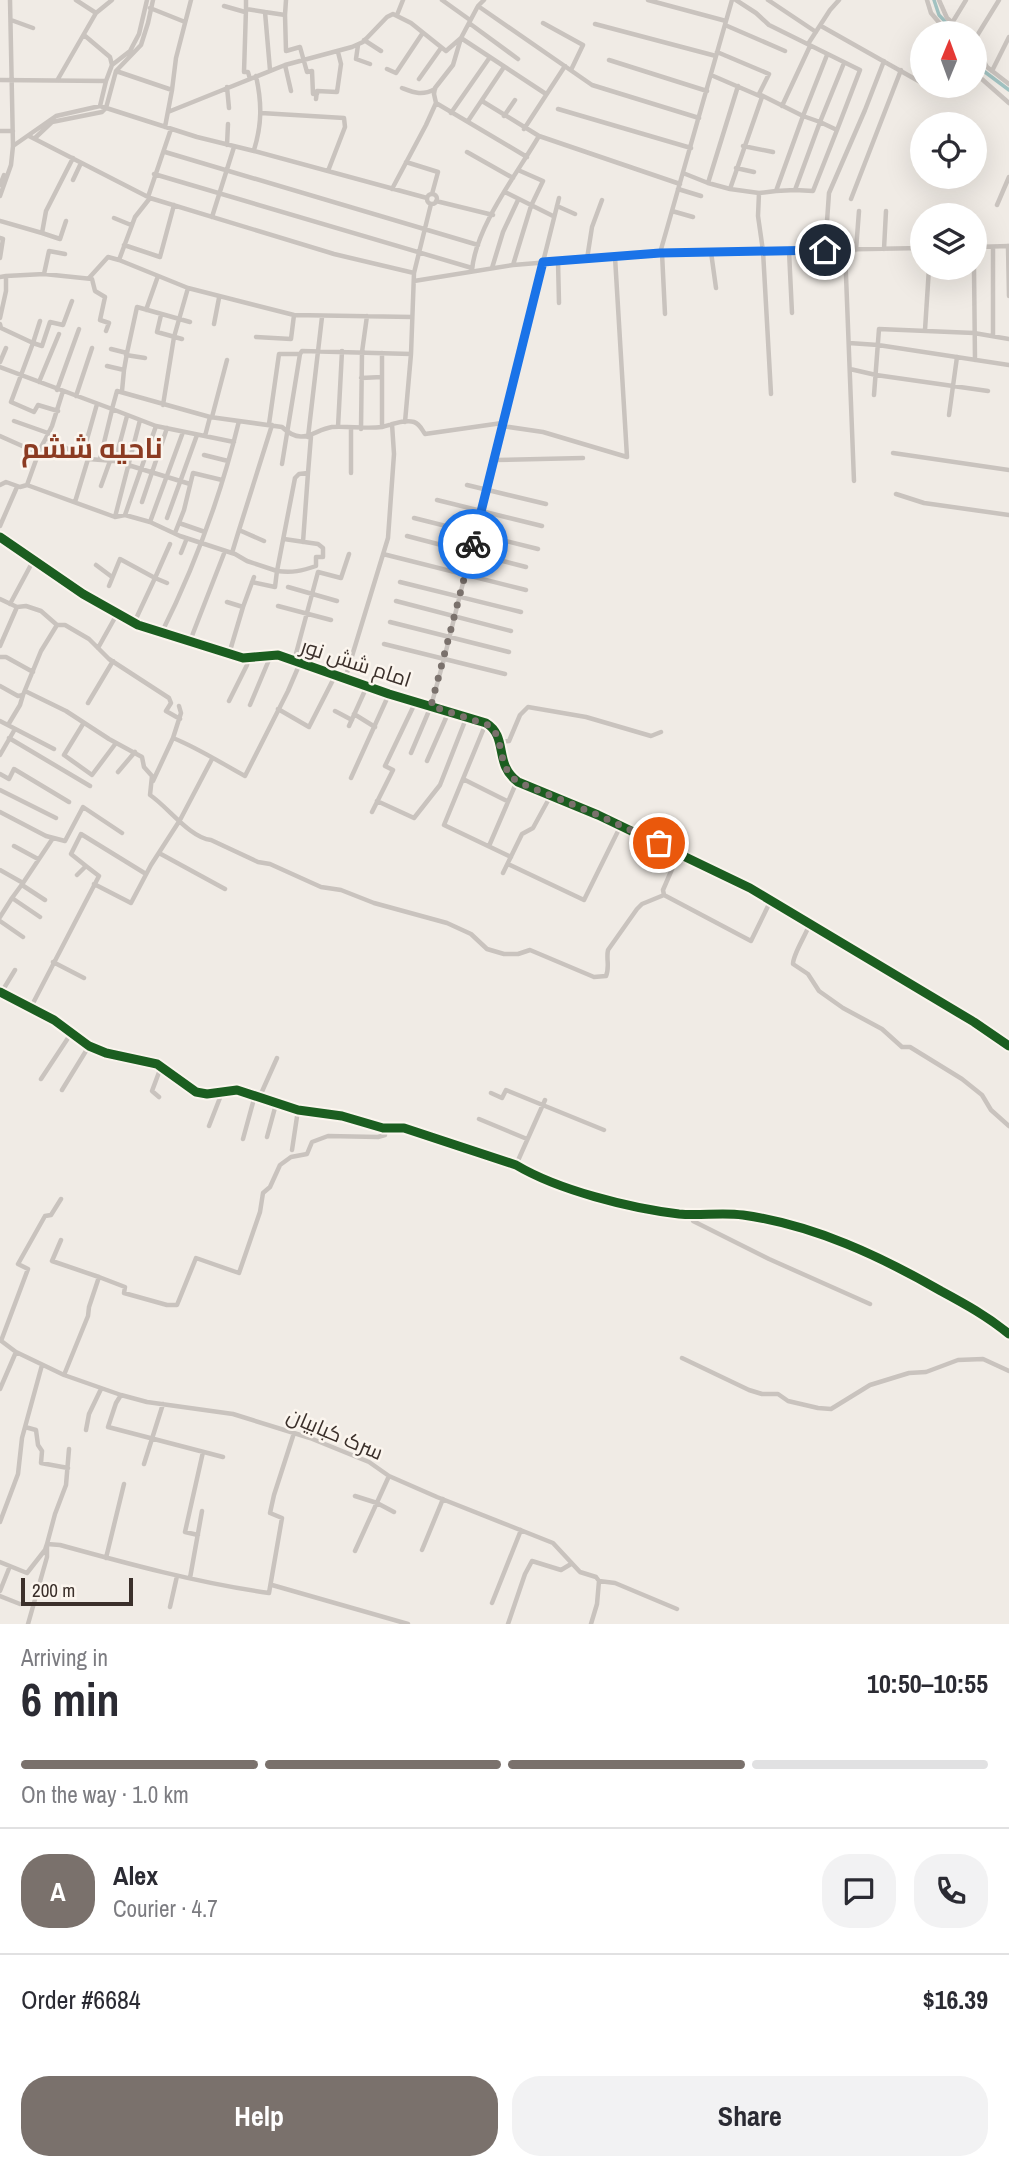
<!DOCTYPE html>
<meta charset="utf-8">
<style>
body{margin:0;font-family:"Archivo Narrow",Cairo,sans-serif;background:#f2f2f3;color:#2b2b33;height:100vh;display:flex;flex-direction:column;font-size:26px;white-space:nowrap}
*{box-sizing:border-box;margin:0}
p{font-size:23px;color:#7c7c81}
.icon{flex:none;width:38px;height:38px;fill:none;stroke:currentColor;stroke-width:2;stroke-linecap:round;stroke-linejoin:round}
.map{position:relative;height:1624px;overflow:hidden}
.drawer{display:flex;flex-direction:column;background:#fff;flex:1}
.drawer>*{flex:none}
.needle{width:46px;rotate:1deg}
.buttons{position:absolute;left:910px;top:21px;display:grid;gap:14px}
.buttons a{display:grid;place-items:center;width:77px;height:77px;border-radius:50%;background:#fff;box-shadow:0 7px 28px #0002;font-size:35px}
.scale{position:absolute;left:21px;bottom:18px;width:112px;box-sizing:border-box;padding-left:7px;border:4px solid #3b302b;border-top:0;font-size:19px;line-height:24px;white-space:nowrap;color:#3b302b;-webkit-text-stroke:5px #fbf5ee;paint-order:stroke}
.pin{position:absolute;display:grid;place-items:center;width:60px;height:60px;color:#fff;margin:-30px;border:4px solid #fff;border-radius:50%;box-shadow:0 2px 7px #0007}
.courier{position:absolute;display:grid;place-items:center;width:70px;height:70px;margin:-35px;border:5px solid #1a73e8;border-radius:50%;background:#fff;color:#222;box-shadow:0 2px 9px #0007}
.headline em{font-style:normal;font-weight:700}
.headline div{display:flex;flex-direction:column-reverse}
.headline{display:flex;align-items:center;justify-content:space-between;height:119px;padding:0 21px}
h1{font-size:46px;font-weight:700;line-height:52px}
.bar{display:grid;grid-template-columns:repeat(4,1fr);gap:10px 7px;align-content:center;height:84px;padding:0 21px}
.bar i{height:9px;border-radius:5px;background:#e1e1e2}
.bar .active{background:#7a716c}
.bar p{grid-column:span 4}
.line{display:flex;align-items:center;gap:18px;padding:0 21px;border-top:2px solid #e1e1e2}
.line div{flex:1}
.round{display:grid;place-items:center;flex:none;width:74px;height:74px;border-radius:28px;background:#f2f2f3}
.button{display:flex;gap:14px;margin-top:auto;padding:14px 21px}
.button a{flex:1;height:80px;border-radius:28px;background:#7a716c;color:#fff;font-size:28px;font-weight:700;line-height:80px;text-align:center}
.button a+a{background:#f2f2f3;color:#2b2b33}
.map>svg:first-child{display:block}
</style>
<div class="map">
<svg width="1009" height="1624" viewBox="0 0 1009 1624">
<rect width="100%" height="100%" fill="#f0ebe5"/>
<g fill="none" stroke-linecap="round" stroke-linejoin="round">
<!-- canal -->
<path stroke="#a1c2c1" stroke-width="3.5" d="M934 0 939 15 956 33
M975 60 985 72 1009 90"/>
<!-- minor -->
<path stroke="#c9c3be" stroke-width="4.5" d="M76 0 96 13
M442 0 470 20
M648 0 726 21
M736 0 756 13 769 25 860 70 837 130
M768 0 816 32
M927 0 931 13 948 33
M939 0 947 18 964 33
M224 6 245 12
M478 6 592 85 699 118
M150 8 185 22
M246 9V0
M285 15 286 0
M397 15 403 0
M11 20 33 28
M469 23 518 59
M543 23 583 45 571 70
M952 23 966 0
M595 24 716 56
M725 25 785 51
M821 26 922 83
M84 35 110 57 112 65
M461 38 546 94
M975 39 999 0
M364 40 381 51
M808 44 830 10 839 0
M358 45 356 59 370 64
M975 46 987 67 1009 84
M717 52 769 74 759 94 803 116 776 191 759 193 730 189
M609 60 707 91
M285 65 291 91
M387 69 396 73 422 34
M270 70 265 12 285 15 286 51 300 47 307 72 312 71 313 94H317
M116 71 172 90 176 58 191 0
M992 71 1009 37
M975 73 1009 103
M58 79 96 13 112 0
M250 79 248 72H244L246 9 265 12
M419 79 441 48
M0 80 106 81
M927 86 935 90
M227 87 229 108
M402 88C415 93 422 96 435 89
M316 99 317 91 337 92 341 64 338 52
M482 101 539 136 680 184
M436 103 527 157
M100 106 106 81 112 65 130 51 139 34 147 0
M782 106 810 46
M558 109 691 148
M168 112 285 65 352 47 363 42 387 17 393 14 411 23 446 51 461 38
M261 113 344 118 345 127 328 171
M451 113 490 57
M504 116 515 100
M468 121 504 67
M165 127 172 90
M524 129 565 66
M0 131H13
M29 136 150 198 135 217 119 260 108 257 89 278
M35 138 52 122 102 112 106 108 116 71 141 45 148 23 153 0
M227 145 228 124
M13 146 56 116 100 106 197 137 254 151 427 198
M743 146 773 152
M254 150C262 124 262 103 256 76
M165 152 478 245
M467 152 513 178
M406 162 438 172 432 194
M736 168 754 172
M683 173 708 183 730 189 762 97 711 75
M154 174 472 268
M73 180 81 163
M708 183 738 86
M0 185 4 175
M392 189 426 125 436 103 434 94 435 88 453 65 461 38 478 6 484 0
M678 189 701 196
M795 190 813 191 837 130 820 122 844 63
M776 191 795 190 820 122 803 116 827 55
M505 192 553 216
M759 193 758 216 763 251 771 394
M427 199a5 5 0 1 1 10 0a5 5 0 1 1-10 0Z
M0 196 11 165 13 146 10 0
M148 197 171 129
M150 198 334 254 414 273
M851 199 901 70
M436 201 493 215
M997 205 1009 177
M557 206 575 214
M672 211 693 217
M212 217 234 147
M114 218 131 225
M0 221 42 233
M66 221 60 239 42 233 46 211 73 158
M0 238 3 239 0 258
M124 245 160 257 174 205
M1008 246 1009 296
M975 247 1009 246
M884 249 886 211
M825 250 829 193 865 110 884 61
M845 250 854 481
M856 250 859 211
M789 251 792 313
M711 252 716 288
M660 253 732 0
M662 253 665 314
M587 259 592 227 602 200
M119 260 188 288 294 315 412 317
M558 261 559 303
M513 265 531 206 543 181 518 170
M492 268 503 232 518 200
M974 268 975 360
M472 270C476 226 517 174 539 136
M44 274 49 251 65 254
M6 276 44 274 92 279 95 291 105 297 100 320 109 323 106 331
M0 277 6 276V291L0 318
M414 281 513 265 660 253 922 248
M146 310 158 276
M161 315 157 332 182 339
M0 324 1 328 33 343 40 321
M214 324 219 298
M925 330 929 268
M993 336V247
M256 337 291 339 294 315
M849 343 878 345 1009 365
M111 349 127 353 124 370
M127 353 137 307 190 322
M126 355 145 358
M0 362 6 348
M107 366 124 370 122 391
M0 367 112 409 117 391 210 417 282 427C303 447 313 430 332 427 349 426 365 429 382 427 391 425 404 419 414 422 420 424 422 430 425 434L502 423
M850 369 876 375 988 391
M361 378 382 377
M39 382 59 334
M57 390 79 329
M63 391 52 426 46 438 88 459 115 461 190 484
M874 395 879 329 974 333 1009 339
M76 396 92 348
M163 405 174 337 188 288
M112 409 156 426 234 442
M58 411 38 405 34 412 11 402 33 343 42 346 50 322 63 325 72 301
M949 415 957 357
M212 417 227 360
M140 420 115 517 125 515 150 522 180 536 235 554 247 561 277 571 275 587 252 582
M14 421 48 433
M405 422 411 354 414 273 431 204
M269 424 279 354H300L302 351 411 354
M382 426V353
M502 426 543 432 627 457 615 257
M338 427 342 351
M351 428V473
M361 429 362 352 367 316
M0 436 38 453
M205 436 210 417
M308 437 322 317
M893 453 1009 470
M204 455 228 461
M82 457 97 404
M100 459 112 410
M494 460 583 458
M115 461 127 416
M282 464 300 354
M0 485 6 482 20 487 27 485 115 517
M27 485 40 449 46 438
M467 485 546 504
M101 486 110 461
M896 494 924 503 1009 515
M437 500 542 526
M75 502 88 459
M142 502 167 428
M125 515 156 426
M167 518 197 435
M414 518 538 549
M150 522 183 432
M179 523 205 532
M0 526 17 487
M239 530 272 425
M175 533 184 510 193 473 222 480
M407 536 526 567
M0 537 83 594 138 625 243 658 278 655 389 694 486 723C509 737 493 764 518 782L598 815 750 888 974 1022 1009 1046
M284 539 318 544 323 548V557H316V566C302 571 292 573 277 571L295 478 299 474 308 473 311 436
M303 542 308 473
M181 553 187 538
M232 553 239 530 264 541
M383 554 526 590
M96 565 112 577
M400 582 521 612
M109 586 120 559 155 578 170 544
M288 587 337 601
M0 599 17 607 26 606 41 611 57 625H65L89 639 109 659 169 698 171 703 166 711 180 719
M396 601 511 631
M227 602 243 607 229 654
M10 604 33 561
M278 606 331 620
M243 607 254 577
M390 622 509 652
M134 623 155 578 167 583
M161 634C195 566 221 495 239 421
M190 641 225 551
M384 644 505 674
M0 646 17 607
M98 648 117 614
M0 657H6L33 672
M294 661 318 572 341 578 349 554
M345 679 388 538 394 454 392 424
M0 686 18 696 23 695 41 651 57 625
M25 691 66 711 109 739 142 757 144 767 152 776 150 795C168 807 190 838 211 840L258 862 270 864 321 887 341 890 374 903 447 923 471 934 487 949 504 954H518L530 950 594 977 606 976C610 967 606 959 608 950L637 909 642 904 664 895 663 890 679 853
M229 701 247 665 248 657
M88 703 113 661
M250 705 271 655
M179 706 181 713 173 738C198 748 221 763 245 776L288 691 300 663
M278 709 309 727 335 676
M335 711 352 720
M354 714 375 727
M0 721 54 749
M486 723 444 825 511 857
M83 724 64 755 92 775 116 743
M8 725 20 705 23 695
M349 726 367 686
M9 738 90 786
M499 742 509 741 520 715 528 707 586 717 651 736 661 732
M411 753 431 706 444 659 559 198
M0 755 15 729
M427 761 449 711
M118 772 135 752
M0 774 9 779 14 769 69 802
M351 778 389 694
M463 779 507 801
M153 781 173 738
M0 790 56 818
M377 801 414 818 440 785 467 716
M0 812 46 836 65 841 83 807 122 833
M372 812 393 770 385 766 416 701
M14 846 38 859
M489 846 517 781
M159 853 225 889
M508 864 584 900 621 825
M0 870 23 883 12 898
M503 873 522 834 533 828 551 795
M77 875 86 866 71 854 81 834 146 874
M23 883 53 838
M94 884 131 903 151 865 180 820 212 759
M22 885 45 900
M664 895 751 941 771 900
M0 917 12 898 40 917
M0 921 23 937
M810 923C806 935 793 954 793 964L808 974 819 991 843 1008 882 1029 902 1047H910L962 1079 982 1095 991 1110 1009 1126
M53 962 84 978
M0 992 54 1020 89 1046 106 1053 157 1064 196 1092 207 1094 237 1090 298 1110 342 1116 383 1128H404L516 1165C558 1190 629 1208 679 1214 700 1216 722 1212 743 1215 814 1225 880 1256 941 1291 965 1304 987 1316 1009 1334
M1 993 15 970
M31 1007 99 876 86 866
M41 1079 72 1032
M62 1090 89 1046
M491 1093 502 1098 506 1090 604 1130
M260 1096 277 1058
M159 1097 152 1091 161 1067
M479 1119 527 1139
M209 1126 223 1090
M267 1137 276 1104
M243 1139 255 1095
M292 1150 298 1110
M516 1165 545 1100
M694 1215 693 1221 769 1259 870 1304
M61 1240 52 1261 99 1277 89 1307 88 1316 64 1375
M99 1277 125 1287 124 1293 167 1305H177L196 1258 239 1273 260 1212 263 1193 270 1187 280 1165 291 1157 307 1154 312 1142 328 1136 378 1137 385 1135V1128
M0 1340 16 1352 64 1375 121 1395 147 1402 233 1414 310 1438 369 1462 389 1476 437 1497 553 1543 580 1572 596 1577 599 1581 597 1604 591 1624
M1 1341 28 1269 18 1264 45 1216 51 1215 61 1199
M682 1358 749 1390 762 1394H778L788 1401 818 1408 831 1409 870 1385 909 1373 926 1372 958 1360 983 1359 1009 1371
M0 1389 16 1352
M121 1395 116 1403 108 1427 223 1457
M25 1427 36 1430 38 1445 42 1451 41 1463 68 1468
M86 1430 89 1414 101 1389
M144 1464 163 1404
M355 1496 377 1503 394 1512
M0 1522 18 1474 22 1438 42 1365
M198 1535 185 1532 203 1452
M422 1550 443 1499
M355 1551 389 1476
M106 1558 124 1484
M0 1562 27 1573 45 1550 47 1544 60 1545C129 1564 198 1583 269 1593L282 1518 270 1513 274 1495 294 1433
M190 1578 202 1511
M599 1581 615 1583 677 1609
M272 1585 408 1624
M0 1591 10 1566
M0 1596 20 1604
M492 1603 521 1530
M170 1607 177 1576
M28 1624 47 1557V1544L55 1514 66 1485 69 1449
M508 1624 525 1574 532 1561 561 1570 571 1564"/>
<!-- cycleway casing -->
<g stroke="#fbf5ee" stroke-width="13">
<path id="cycleway" d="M0 537 83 594 138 625 243 658 278 655 389 694 486 723C509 737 493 764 518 782L598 815 750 888 974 1022 1009 1046
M0 992 54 1020 89 1046 106 1053 157 1064 196 1092 207 1094 237 1090 298 1110 342 1116 383 1128H404L516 1165C558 1190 629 1208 679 1214 700 1216 722 1212 743 1215 814 1225 880 1256 941 1291 965 1304 987 1316 1009 1334"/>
</g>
<!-- cycleway -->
<use href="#cycleway" stroke="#1b5e20" stroke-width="9"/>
</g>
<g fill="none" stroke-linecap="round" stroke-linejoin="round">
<!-- done -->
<path stroke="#7a716c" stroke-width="7" stroke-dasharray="0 12.6" d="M473 544 431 706 491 726C506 745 496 766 518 782L598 815 659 843"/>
<!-- route -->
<path stroke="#1a73e8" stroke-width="9" d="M473 544 543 262 660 253 825 250"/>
</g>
<g text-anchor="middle" stroke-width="5" stroke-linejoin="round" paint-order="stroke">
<!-- street labels -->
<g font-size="21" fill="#3b302b" stroke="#fbf5ee">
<text transform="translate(356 663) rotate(18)" y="7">امام شش نور</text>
<text transform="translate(335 1434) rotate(23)" y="7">سرک کبابیان</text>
</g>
<!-- district labels -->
<g font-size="28" font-weight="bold" fill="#8c3b22" stroke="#fbf5ee">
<text x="92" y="458">ناحیه ششم</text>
</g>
</g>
</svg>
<div class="buttons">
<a><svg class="needle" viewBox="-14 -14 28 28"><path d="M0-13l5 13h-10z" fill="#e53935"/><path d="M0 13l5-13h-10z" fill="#7c7c81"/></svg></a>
<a><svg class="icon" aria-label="locate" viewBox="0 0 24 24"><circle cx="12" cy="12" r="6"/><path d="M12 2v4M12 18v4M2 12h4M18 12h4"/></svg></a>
<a><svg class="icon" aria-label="layers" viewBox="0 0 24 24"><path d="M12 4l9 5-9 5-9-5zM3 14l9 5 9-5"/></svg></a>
</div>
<div class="scale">200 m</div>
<div class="pin" style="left:659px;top:843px;background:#ea580c"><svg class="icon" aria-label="bag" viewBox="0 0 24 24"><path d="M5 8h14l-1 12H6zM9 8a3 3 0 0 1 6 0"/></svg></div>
<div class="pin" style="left:825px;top:250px;background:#1f2937"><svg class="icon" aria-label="home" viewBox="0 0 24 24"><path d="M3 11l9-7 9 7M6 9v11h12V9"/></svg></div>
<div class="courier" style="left:473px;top:544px"><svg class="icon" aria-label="bike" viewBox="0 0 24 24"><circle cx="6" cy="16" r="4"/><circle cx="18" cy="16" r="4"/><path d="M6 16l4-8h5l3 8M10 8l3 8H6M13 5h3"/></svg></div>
</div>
<section class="drawer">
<div class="headline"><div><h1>6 min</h1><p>Arriving in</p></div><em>10:50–10:55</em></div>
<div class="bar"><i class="active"></i><i class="active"></i><i class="active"></i><i></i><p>On the way · 1.0 km</p></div>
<div class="line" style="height:126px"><b class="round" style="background:#7a716c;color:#fff">A</b><div><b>Alex</b><p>Courier · 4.7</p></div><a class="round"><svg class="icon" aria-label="chat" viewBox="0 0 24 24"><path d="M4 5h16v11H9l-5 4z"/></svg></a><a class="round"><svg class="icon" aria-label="phone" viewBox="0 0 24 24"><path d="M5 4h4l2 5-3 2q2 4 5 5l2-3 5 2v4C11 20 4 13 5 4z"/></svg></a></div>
<div class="line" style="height:91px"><div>Order #6684</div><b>$16.39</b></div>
<div class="button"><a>Help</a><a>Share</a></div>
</section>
